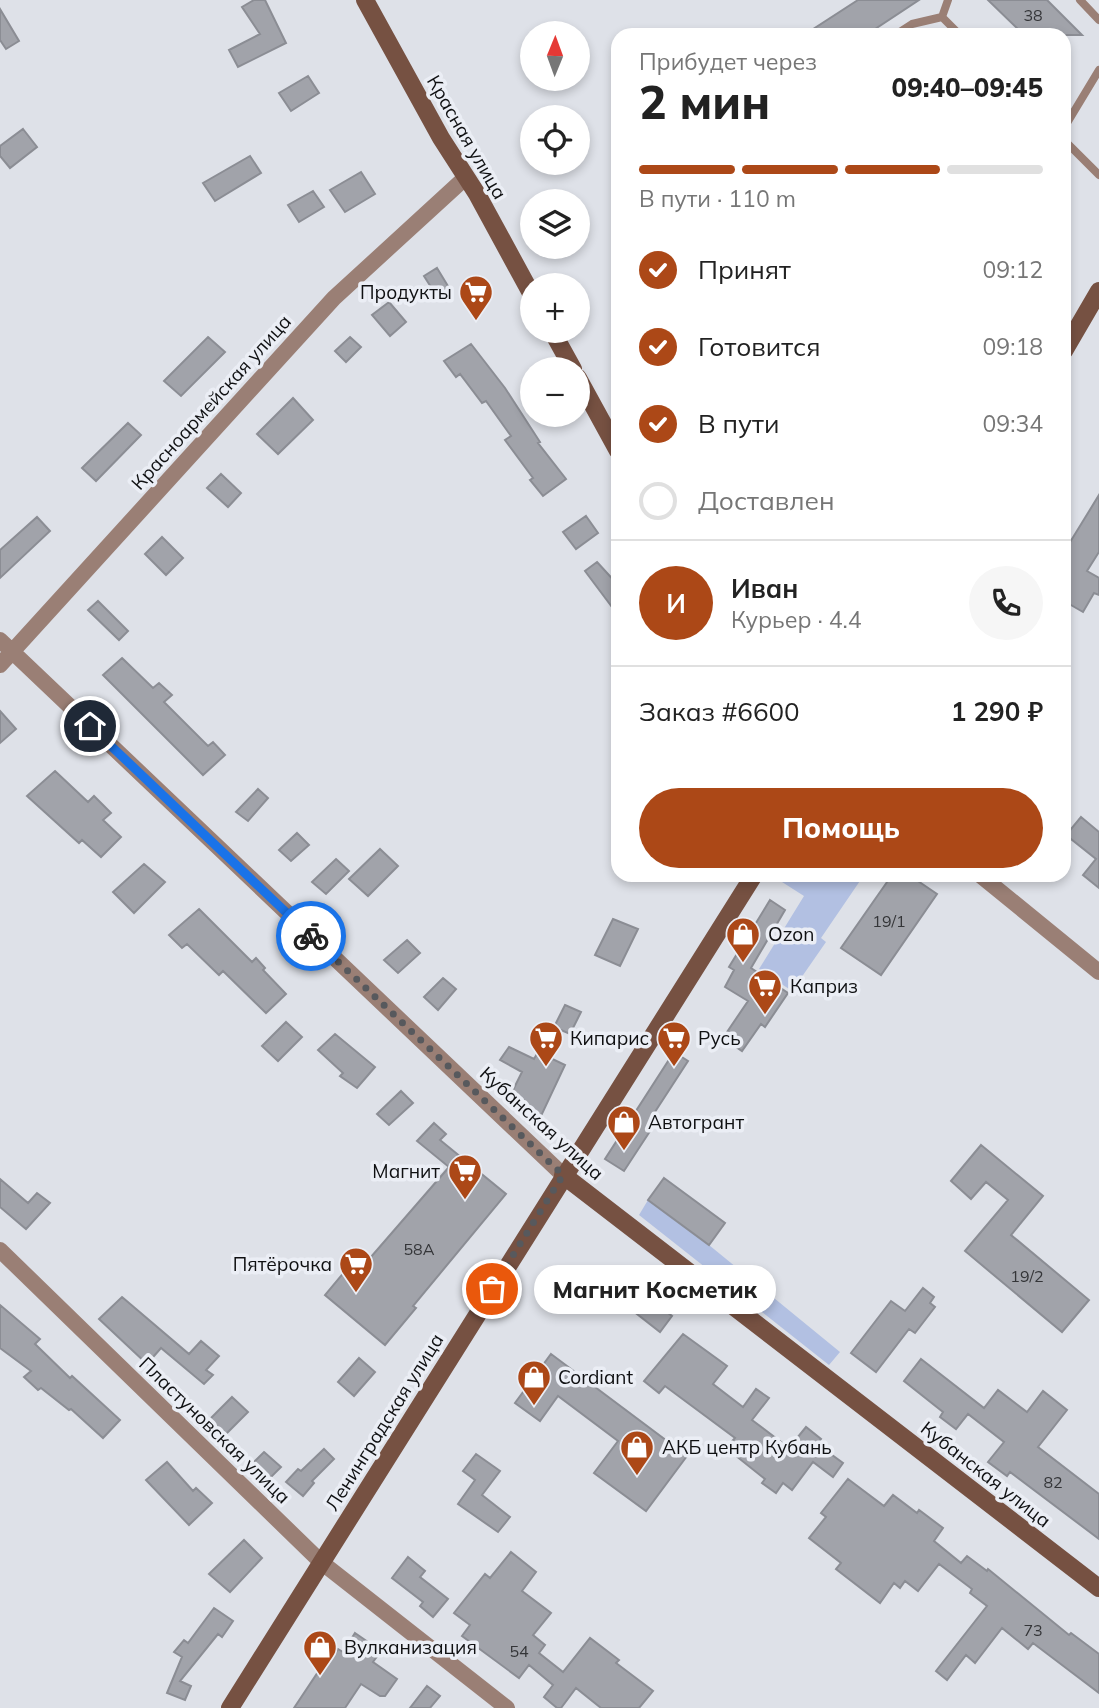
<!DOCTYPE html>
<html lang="ru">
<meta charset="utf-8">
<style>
body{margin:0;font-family:Mulish,sans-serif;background:#f6f6f6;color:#222;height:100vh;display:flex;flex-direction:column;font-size:26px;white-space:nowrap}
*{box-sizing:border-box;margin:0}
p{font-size:23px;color:#767676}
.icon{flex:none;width:38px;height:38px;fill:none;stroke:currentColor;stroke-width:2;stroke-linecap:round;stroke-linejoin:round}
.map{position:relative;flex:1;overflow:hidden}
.side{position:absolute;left:611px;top:28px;width:460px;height:854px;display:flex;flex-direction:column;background:#fff;border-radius:21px;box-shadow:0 4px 10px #0003}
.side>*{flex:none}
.needle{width:46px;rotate:1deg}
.tools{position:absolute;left:520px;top:21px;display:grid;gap:14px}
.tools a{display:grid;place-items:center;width:70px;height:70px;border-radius:50%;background:#fff;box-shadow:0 4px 10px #0003;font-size:35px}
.pin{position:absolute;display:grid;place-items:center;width:60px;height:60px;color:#fff;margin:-30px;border:4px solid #fff;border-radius:50%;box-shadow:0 2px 7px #0007}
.courier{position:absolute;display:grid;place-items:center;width:70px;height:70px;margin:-35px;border:5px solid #1a73e8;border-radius:50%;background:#fff;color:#222;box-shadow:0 2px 9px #0007}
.bubble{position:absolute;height:49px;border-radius:24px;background:#fff;box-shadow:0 4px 10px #0003;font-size:23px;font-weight:800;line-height:49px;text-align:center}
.overview em{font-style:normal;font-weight:800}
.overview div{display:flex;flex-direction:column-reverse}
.overview{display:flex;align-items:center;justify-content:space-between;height:119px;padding:0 28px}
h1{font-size:46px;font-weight:800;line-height:52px}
.bar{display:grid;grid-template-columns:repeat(4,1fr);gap:10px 7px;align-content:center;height:84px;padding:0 28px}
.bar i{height:9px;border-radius:5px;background:#e0e0e0}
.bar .on{background:#ac4817}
.bar p{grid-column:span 4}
.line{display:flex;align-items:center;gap:18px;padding:0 28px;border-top:2px solid #e0e0e0}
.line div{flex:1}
.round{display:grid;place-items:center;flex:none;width:74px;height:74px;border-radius:37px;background:#f6f6f6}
ol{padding:0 28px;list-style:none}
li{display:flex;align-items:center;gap:21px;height:77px}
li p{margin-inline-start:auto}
li .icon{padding:7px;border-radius:50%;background:#ac4817;color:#fff;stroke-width:4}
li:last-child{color:#767676}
li i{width:38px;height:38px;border:4px solid #e0e0e0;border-radius:50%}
.action{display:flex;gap:14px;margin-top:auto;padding:14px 28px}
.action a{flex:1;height:80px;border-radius:42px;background:#ac4817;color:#fff;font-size:28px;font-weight:800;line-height:80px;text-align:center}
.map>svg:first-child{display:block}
</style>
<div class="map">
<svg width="1099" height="1708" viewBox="0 0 1099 1708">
<rect width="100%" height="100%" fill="#dee1e8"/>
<!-- green -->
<path fill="#b2c0e2" d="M771 875H864L821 938 826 942 792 991 759 969 804 896Z
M648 1200 709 1245 840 1352 829 1365 639 1215Z"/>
<!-- building -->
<path fill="#a1a3aa" stroke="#8b8d94" stroke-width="2" d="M254 0H265L286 43 238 67 229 50 260 34 242 7Z
M858 0H919L866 35H804Z
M988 0H1047L1082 35H1024Z
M0 9 19 41 6 49 0 40Z
M308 76 319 93 291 111 279 93Z
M23 129 37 147 10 168 0 156V146Z
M250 156 261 173 215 201 203 183Z
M361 172 375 194 345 212 330 190Z
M313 191 324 207 299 222 288 205Z
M437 268 451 291 438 298 424 276Z
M389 302 406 322 390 336 372 315Z
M208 337 225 352 181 396 164 381Z
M350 337 361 347 346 362 335 351Z
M471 344 505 388 540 442 538 443 566 479 543 496 530 480 533 478 505 440 511 436 486 401 482 403 460 374 456 377 444 361Z
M293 398 313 420 278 454 257 434Z
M128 423 141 435 96 481 82 468Z
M221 474 241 493 228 507 207 488Z
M1099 495V552L1087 571 1099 578V595L1094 593 1083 612 1064 601V552Z
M586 516 598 533 576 549 563 532Z
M37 517 50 531 0 578V550Z
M162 537 183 558 166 575 145 554Z
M597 562 618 585V615L585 571Z
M98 601 128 631 119 640 88 610Z
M122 658 153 688 159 683 172 695 164 702 208 746 213 742 225 755 203 775 103 675Z
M0 711 16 729 0 743Z
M55 771 88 802 94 796 111 813 103 820 121 837 101 857 82 840 79 843 27 796Z
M258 789 268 798 248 821 236 812Z
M1081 817 1099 832V888L1083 875 1096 859 1066 835Z
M297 833 309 845 291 861 279 850Z
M380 849 398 866 368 896 349 879Z
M336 859 349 871 326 894 312 882Z
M144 864 165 882 134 913 113 892Z
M892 875H909L937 894 881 975 841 948Z
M770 900 785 910 751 968 788 993 765 1027 761 1024 742 1051 723 1038 748 1001 725 987 734 970 729 967Z
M199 909 252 962 256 958 265 968 263 970 286 994 266 1013 223 971 219 975 187 944 182 948 169 935Z
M613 919 638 929 620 966 595 955Z
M407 940 420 953 398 973 384 960Z
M443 978 456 989 438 1010 424 997Z
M565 1005 581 1012 570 1034 554 1027Z
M286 1022 302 1037 278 1061 262 1046Z
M335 1034 375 1067 357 1088 340 1076 343 1073 318 1050Z
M509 1047 534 1059 538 1052 565 1065 541 1116 508 1100 522 1072 500 1060Z
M674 1052 688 1061 651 1118 656 1122 624 1171 605 1159Z
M401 1091 413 1103 389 1125 377 1114Z
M434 1123 446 1134 440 1140 506 1194 413 1306 416 1308 385 1345 325 1295 356 1258 364 1265 449 1167 417 1141Z
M981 1145 1043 1196 1011 1235 1089 1300 1062 1332 965 1251 1008 1200 986 1182 971 1199 951 1181Z
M664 1178 725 1223 709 1245 648 1200Z
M0 1179 28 1203 37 1193 50 1203 26 1229 0 1207Z
M607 1270 636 1293 638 1290 672 1316 660 1332 619 1300 614 1307 602 1297 606 1291 596 1284Z
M923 1288 934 1297 930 1303 935 1307 915 1333 909 1329 876 1372 851 1353 891 1301 905 1311Z
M122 1297 189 1354 201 1341 219 1356 206 1370 213 1375 204 1384 161 1348 147 1364 99 1319Z
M0 1305 40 1339 35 1344 70 1378 72 1376 120 1420 103 1438 71 1409 69 1410 41 1388 38 1390 24 1377 31 1371 0 1348Z
M683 1334 727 1366 713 1384 743 1407 756 1389 769 1398 752 1420 789 1448 806 1427 821 1439 817 1444 843 1463 833 1477 813 1462 792 1490 783 1483 776 1493 762 1483 765 1479 726 1448 735 1438 665 1386 659 1393 644 1381Z
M551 1354 687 1456 646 1511 594 1473 618 1441 558 1396 540 1421 515 1403Z
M359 1358 375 1372 354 1396 338 1382Z
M921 1359 984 1408 998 1390 1027 1412 1043 1391 1067 1410 1038 1447 1099 1494V1539L1010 1472 1007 1476 988 1462 1004 1442 968 1414 956 1429 940 1417 943 1412 904 1381Z
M232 1397 248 1412 225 1435 209 1420Z
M324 1449 334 1459 312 1481 314 1483 303 1496 286 1482 298 1469 301 1471Z
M264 1452 281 1467 270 1478 253 1463Z
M476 1454 500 1471 482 1495 510 1517 498 1532 458 1504 475 1480 463 1471Z
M167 1462 193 1491 196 1488 212 1503 189 1525 146 1480Z
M848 1479 884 1506 893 1495 917 1513 919 1510 943 1528 934 1541 961 1563 967 1556 987 1571 988 1569 1069 1635 1071 1633 1099 1654V1693L1033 1643 1028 1649 1002 1628 975 1663 966 1655 947 1680 936 1671 987 1606 970 1593 972 1589 939 1564 918 1591 905 1581 900 1588 894 1583 880 1603 836 1569 841 1563 809 1538 826 1517 821 1513Z
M244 1540 262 1558 230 1592 209 1574Z
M511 1552 536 1572 522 1591 551 1613 533 1635 545 1645 539 1653 563 1672 590 1638 619 1660 616 1663 653 1691 639 1708H601L576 1688 561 1708H557L544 1697 553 1685 529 1665 519 1678 462 1636 470 1625 454 1613 485 1574 490 1578Z
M408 1557 425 1571 420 1577 448 1599 433 1617 420 1606 423 1602 392 1578Z
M214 1608 233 1621 222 1637 218 1634 180 1681 191 1686 185 1700 167 1693 182 1657 174 1652 184 1640 188 1643Z
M355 1633 381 1651 373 1662 397 1679 385 1696H380L361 1684 345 1708H294L322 1666 325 1668 338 1649 343 1652Z
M427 1686 440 1696 430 1708H410Z"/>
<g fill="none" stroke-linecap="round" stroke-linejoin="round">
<!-- lane -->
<path stroke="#9a7f75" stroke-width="8" d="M1080 0 1099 20
M942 17 948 0
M895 35 912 24 942 17 960 35
M1064 128 1099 70
M1064 140 1099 175"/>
<!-- street -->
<path stroke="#9a7f75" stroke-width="16" d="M0 640 563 1175
M0 665 334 298 465 178
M980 875 1099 972
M0 1250 321 1562 507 1708"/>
<!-- secondary -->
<path stroke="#765142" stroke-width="18" d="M365 0 441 138 477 194 532 295
M552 331 573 369
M1064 351 1099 291
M578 378 618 451
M563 1175 1099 1588
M230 1708 754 875"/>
</g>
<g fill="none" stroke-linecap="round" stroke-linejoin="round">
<!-- done -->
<path stroke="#57595d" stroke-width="7" stroke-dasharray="0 12.6" d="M311 936 563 1175 492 1289"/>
<!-- route -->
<path stroke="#1a73e8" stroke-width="9" d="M90 726 311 936"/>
</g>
<!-- icons -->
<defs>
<g id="supermarket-pin" transform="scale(1.75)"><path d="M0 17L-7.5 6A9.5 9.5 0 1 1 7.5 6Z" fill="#ac4817" stroke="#ebeef5"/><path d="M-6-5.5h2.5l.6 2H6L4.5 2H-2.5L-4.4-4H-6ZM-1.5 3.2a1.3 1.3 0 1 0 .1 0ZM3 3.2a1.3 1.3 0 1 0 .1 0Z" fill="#fff"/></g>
<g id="shop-pin" transform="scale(1.75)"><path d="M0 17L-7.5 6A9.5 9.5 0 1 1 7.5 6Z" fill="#ac4817" stroke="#ebeef5"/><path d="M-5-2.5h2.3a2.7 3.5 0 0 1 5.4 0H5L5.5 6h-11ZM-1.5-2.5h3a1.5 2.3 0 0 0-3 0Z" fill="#fff"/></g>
</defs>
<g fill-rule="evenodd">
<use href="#supermarket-pin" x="476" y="292"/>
<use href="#shop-pin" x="743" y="934"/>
<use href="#supermarket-pin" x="765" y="986"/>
<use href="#supermarket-pin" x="546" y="1038"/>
<use href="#supermarket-pin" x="674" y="1038"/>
<use href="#shop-pin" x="624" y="1122"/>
<use href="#supermarket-pin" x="465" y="1171"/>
<use href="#supermarket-pin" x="356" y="1264"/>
<use href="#shop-pin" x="534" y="1377"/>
<use href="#shop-pin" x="637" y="1447"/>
<use href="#shop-pin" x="320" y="1647"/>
</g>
<g text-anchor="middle" stroke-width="7" stroke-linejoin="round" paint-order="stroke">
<!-- number labels -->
<g font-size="16" fill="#343538">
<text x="1033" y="21">38</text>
<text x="889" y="927">19/1</text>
<text x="419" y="1255">58А</text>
<text x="1027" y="1282">19/2</text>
<text x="1053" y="1488">82</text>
<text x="1033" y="1636">73</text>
<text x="519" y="1657">54</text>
</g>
<!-- street labels -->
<g font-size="19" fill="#0f1012" stroke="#ebeef5">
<text transform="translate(467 137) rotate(60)" y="7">Красная улица</text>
<text transform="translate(211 402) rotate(-48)" y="7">Красноармейская улица</text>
<text transform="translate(542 1123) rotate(42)" y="7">Кубанская улица</text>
<text transform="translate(384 1422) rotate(-58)" y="7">Ленинградская улица</text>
<text transform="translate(215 1430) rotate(44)" y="7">Пластуновская улица</text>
<text transform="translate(986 1474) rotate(38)" y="7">Кубанская улица</text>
</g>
<!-- poi labels -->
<g font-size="19" fill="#0f1012" stroke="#ebeef5" text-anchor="start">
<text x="452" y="299" text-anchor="end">Продукты</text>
<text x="768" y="941">Ozon</text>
<text x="790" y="993">Каприз</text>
<text x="570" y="1045">Кипарис</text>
<text x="698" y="1045">Русь</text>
<text x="648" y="1129">Автогрант</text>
<text x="440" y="1178" text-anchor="end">Магнит</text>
<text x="332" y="1271" text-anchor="end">Пятёрочка</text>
<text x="558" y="1384">Cordiant</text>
<text x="662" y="1454">АКБ центр Кубань</text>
<text x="344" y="1654">Вулканизация</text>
</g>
</g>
</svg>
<div class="tools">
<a><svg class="needle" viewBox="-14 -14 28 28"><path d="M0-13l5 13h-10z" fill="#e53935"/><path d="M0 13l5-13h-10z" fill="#767676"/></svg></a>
<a><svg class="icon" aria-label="locate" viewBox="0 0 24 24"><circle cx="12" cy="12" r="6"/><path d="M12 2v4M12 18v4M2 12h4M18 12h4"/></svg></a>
<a><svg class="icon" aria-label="layers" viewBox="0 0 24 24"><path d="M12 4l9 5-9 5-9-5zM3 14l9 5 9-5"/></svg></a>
<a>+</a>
<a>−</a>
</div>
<div class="pin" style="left:492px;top:1289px;background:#ea580c"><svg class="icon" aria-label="bag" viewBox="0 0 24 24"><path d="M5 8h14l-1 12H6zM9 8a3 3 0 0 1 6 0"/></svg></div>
<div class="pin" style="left:90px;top:726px;background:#1f2937"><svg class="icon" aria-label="home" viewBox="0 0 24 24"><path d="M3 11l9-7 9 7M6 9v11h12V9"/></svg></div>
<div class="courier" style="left:311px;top:936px"><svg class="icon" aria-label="bike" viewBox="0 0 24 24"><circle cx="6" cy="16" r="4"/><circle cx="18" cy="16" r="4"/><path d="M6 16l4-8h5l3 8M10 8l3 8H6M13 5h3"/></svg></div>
<div class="bubble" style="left:534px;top:1265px;width:242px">Магнит Косметик</div>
<section class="side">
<div class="overview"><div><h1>2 мин</h1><p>Прибудет через</p></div><em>09:40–09:45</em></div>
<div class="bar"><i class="on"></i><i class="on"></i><i class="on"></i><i></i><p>В пути · 110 m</p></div>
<ol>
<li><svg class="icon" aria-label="check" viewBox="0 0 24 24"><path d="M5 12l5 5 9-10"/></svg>Принят<p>09:12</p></li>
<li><svg class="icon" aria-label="check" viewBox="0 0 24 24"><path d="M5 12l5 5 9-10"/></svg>Готовится<p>09:18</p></li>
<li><svg class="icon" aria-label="check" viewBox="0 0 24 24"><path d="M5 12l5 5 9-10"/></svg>В пути<p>09:34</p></li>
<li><i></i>Доставлен</li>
</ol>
<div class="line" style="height:126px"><b class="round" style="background:#ac4817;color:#fff">И</b><div><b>Иван</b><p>Курьер · 4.4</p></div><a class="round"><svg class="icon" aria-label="phone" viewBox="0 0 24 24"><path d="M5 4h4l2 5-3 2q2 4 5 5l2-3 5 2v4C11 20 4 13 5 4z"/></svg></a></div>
<div class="line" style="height:91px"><div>Заказ #6600</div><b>1 290 ₽</b></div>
<div class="action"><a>Помощь</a></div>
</section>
</div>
